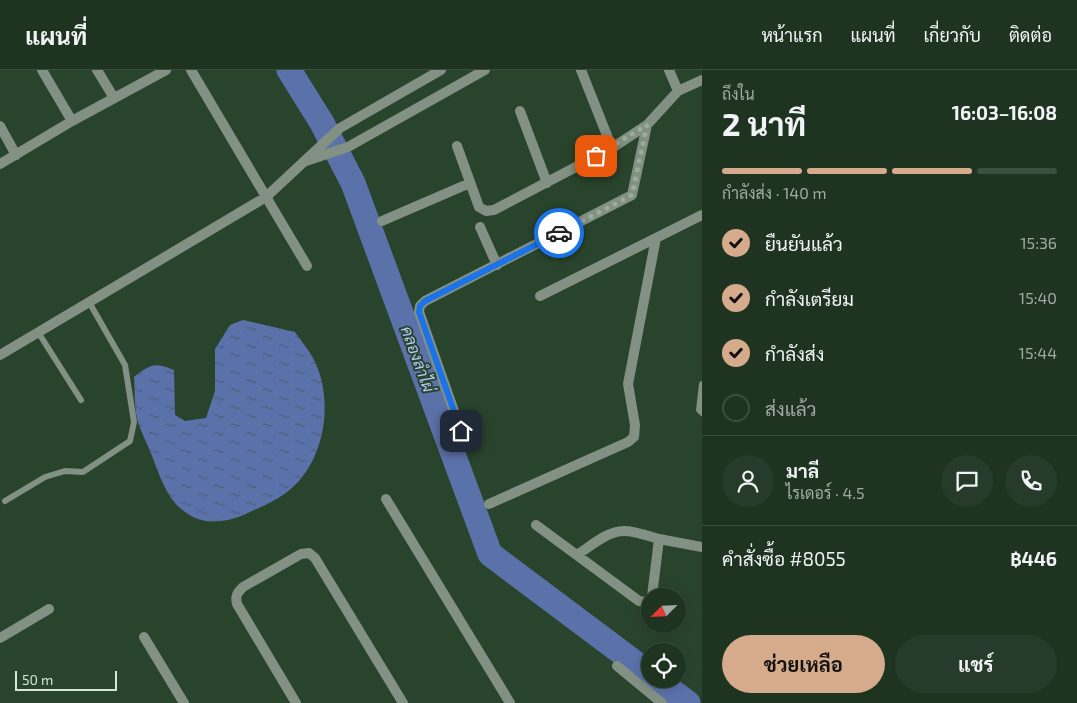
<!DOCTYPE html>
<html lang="th">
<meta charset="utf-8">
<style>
body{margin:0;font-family:"Exo 2",Sarabun,sans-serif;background:#273b2a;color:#f1f3f6;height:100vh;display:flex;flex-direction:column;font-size:19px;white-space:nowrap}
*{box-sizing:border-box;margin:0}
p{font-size:16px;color:#a1aaa5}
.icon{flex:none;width:28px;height:28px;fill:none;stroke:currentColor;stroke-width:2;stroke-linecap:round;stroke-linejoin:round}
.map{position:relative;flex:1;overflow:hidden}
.details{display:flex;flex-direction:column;background:#1f3321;width:375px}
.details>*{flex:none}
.needle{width:32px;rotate:246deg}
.buttons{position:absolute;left:641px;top:518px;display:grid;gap:10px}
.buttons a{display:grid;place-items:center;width:45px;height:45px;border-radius:50%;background:#1f3321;box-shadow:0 2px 12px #0003,0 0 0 1px #3c4e3f;font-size:25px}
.scale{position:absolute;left:15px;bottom:12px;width:102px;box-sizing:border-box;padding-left:5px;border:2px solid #d5e5d6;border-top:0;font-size:14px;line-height:18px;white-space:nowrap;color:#d5e5d6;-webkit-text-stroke:4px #29442c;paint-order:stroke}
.pin{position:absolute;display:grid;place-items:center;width:42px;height:42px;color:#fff;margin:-21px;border-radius:10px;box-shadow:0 2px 8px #0006}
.courier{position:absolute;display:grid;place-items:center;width:50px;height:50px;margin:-25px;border:4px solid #1a73e8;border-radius:50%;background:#fff;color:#222;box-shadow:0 1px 6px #0007}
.head em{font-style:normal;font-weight:700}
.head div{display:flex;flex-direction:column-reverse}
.head{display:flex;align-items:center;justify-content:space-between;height:85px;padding:0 20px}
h1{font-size:32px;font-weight:700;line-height:38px}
.bar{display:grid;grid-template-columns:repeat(4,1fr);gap:8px 5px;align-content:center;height:60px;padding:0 20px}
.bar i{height:6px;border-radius:4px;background:#3c4e3f}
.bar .on{background:#d6ab8b}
.bar p{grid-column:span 4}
.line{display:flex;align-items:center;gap:12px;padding:0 20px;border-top:1px solid #3c4e3f}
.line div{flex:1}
.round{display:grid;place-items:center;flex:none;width:52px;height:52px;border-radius:26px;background:#273b2a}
ol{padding:0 20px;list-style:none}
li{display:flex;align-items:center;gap:15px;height:55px}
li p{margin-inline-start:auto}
li .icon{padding:5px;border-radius:50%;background:#d6ab8b;color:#111;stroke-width:4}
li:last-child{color:#a1aaa5}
li i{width:28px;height:28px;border:2px solid #3c4e3f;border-radius:50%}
.action{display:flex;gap:10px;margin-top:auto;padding:10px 20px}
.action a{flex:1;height:58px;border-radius:30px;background:#d6ab8b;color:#111;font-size:20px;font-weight:700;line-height:58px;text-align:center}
.action a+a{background:#273b2a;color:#f1f3f6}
header{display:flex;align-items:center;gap:30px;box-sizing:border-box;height:70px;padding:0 25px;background:#1f3321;border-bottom:1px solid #3c4e3f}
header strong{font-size:24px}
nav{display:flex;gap:28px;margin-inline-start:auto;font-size:18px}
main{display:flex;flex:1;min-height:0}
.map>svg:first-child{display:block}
</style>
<header>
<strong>แผนที่</strong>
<nav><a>หน้าแรก</a><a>แผนที่</a><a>เกี่ยวกับ</a><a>ติดต่อ</a></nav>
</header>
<main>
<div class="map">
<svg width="702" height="633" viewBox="0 0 702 633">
<defs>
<pattern id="water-ripples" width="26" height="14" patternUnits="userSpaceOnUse" patternTransform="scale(1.25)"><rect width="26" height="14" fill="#5b71aa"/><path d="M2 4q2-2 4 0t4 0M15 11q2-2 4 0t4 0" fill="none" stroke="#4f5d7a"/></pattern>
</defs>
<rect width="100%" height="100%" fill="#29442c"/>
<!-- water -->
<path fill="url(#water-ripples)" d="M243 250 295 262C301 271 309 280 314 290 333 327 326 382 298 412 284 427 268 434 250 442 230 452 204 457 185 442 165 428 159 402 150 381 146 371 141 362 138 352 134 339 135 321 134 307 151 294 154 292 174 300L175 345 185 351 206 348 215 321V279L230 255Z"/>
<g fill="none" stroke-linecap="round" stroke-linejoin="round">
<!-- river -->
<path stroke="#5b71aa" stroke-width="25" d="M289 0 322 53 353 113 490 484 650 604
M656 609 688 633"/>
<!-- lane -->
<path stroke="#839084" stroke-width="6" d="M38 262 81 330
M702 314 699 340 702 343
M5 431 45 407 65 401 83 402 130 371 134 352 125 295 89 232"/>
<!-- street -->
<path stroke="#839084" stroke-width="10" d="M42 0 72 51
M97 0 114 28
M191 0 307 196
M581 0 612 78
M669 0 678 21
M520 41 547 113
M0 56 16 85
M457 76 479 137 486 141 494 140 612 78 647 55 678 21 702 10
M306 91 348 77 485 0
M0 94 72 51 166 0
M382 151 470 113
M480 157 497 195
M540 226 702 145
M0 285 266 127 340 58 441 0
M461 361 419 242 420 236 425 231 632 125 647 55
M386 429 510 633
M489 434 628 372 634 367 635 355 628 314 656 168
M536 455 639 531 645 532 650 530
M577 485C591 476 607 461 624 461 635 461 648 466 659 469
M652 526 659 469 702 477
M144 567 184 633
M0 568 49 539
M617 596 662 633
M296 633 237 534C235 526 237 523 243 517L301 484 309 483 315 488 403 633"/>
</g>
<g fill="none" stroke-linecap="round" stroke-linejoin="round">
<!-- done -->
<path stroke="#99ad9a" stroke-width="5" stroke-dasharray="0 9" d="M559 163 632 125 647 55 596 86"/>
<!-- route -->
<path stroke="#1a73e8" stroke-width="6" d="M461 361 419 242 420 236 425 231 559 163"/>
</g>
<g text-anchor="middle" stroke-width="4" stroke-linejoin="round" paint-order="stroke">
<!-- water labels -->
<g font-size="16" font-style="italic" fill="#b6cafc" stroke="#29442c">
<text transform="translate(418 289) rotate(70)" y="6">คลองลำไผ่</text>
</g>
</g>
</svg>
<div class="buttons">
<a><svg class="needle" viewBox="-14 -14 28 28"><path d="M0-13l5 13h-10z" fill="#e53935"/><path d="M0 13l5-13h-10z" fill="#a1aaa5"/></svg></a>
<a><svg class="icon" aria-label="locate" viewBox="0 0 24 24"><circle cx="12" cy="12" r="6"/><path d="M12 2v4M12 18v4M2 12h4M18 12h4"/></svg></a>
</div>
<div class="scale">50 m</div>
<div class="pin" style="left:596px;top:86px;background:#ea580c"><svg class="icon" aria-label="bag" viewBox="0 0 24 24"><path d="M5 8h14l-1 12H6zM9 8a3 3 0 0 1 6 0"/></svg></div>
<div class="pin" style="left:461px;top:361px;background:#1f2937"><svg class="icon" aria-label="home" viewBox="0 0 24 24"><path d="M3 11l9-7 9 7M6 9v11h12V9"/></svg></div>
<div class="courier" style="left:559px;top:163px"><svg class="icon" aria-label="car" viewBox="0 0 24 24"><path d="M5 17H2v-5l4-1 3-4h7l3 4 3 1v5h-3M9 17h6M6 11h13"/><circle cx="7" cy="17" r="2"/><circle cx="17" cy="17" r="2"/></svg></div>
</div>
<section class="details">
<div class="head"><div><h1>2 นาที</h1><p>ถึงใน</p></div><em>16:03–16:08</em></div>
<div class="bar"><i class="on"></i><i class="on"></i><i class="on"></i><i></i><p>กำลังส่ง · 140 m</p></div>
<ol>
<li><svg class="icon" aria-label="check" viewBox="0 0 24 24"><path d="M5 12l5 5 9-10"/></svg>ยืนยันแล้ว<p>15:36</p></li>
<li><svg class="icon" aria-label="check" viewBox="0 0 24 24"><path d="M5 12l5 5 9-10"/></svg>กำลังเตรียม<p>15:40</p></li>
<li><svg class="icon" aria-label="check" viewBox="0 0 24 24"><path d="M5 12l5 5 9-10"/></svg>กำลังส่ง<p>15:44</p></li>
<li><i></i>ส่งแล้ว</li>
</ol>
<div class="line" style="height:90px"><a class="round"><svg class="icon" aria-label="person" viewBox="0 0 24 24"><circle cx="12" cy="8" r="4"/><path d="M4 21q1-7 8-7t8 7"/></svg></a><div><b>มาลี</b><p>ไรเดอร์ · 4.5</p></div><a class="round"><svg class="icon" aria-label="chat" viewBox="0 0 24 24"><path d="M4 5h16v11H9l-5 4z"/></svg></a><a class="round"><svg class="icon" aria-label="phone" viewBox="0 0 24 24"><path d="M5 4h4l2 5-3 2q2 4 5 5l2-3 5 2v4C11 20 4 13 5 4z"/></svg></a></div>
<div class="line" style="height:65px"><div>คำสั่งซื้อ #8055</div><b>฿446</b></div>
<div class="action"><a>ช่วยเหลือ</a><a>แชร์</a></div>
</section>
</main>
